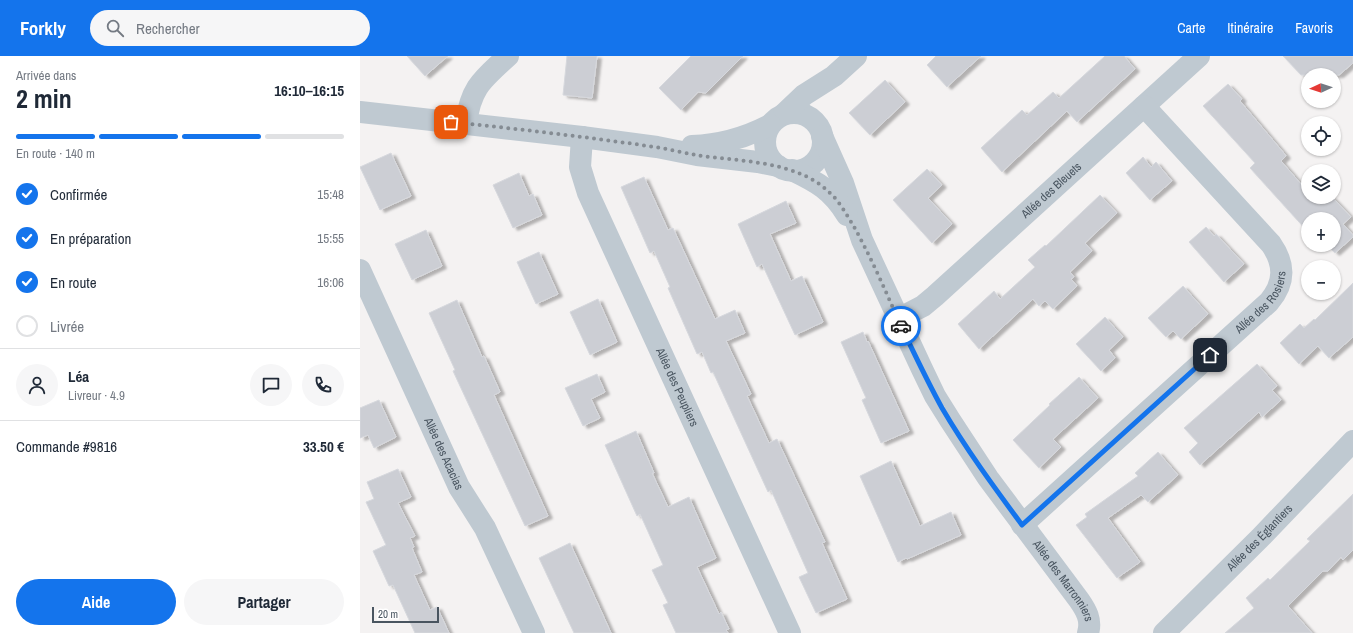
<!DOCTYPE html>
<html lang="fr">
<meta charset="utf-8">
<style>
body{margin:0;font-family:"Archivo Narrow",sans-serif;background:#f6f6f7;color:#1f2937;height:100vh;display:flex;flex-direction:column;font-size:15px;white-space:nowrap}
*{box-sizing:border-box;margin:0}
p{font-size:13px;color:#747a83}
.icon{flex:none;width:22px;height:22px;fill:none;stroke:currentColor;stroke-width:2;stroke-linecap:round;stroke-linejoin:round}
.map{position:relative;flex:1;overflow:hidden}
.drawer{display:flex;flex-direction:column;background:#fff;width:360px}
.drawer>*{flex:none}
.needle{width:26px;rotate:267deg}
.buttons{position:absolute;left:941px;top:12px;display:grid;gap:8px}
.buttons a{display:grid;place-items:center;width:40px;height:40px;border-radius:50%;background:#fff;box-shadow:0 1px 3px #0004;font-size:20px}
.scale{position:absolute;left:12px;bottom:10px;width:67px;box-sizing:border-box;padding-left:4px;border:2px solid #495560;border-top:0;font-size:11px;line-height:14px;white-space:nowrap;color:#495560;-webkit-text-stroke:3px #fff;paint-order:stroke}
.pin{position:absolute;display:grid;place-items:center;width:34px;height:34px;color:#fff;margin:-17px;border-radius:8px;box-shadow:0 2px 6px #0006}
.courier{position:absolute;display:grid;place-items:center;width:40px;height:40px;margin:-20px;border:3px solid #1474ec;border-radius:50%;background:#fff;color:#222;box-shadow:0 1px 5px #0007}
.overview em{font-style:normal;font-weight:700}
.overview div{display:flex;flex-direction:column-reverse}
.overview{display:flex;align-items:center;justify-content:space-between;height:68px;padding:0 16px}
h1{font-size:26px;font-weight:700;line-height:30px}
.bar{display:grid;grid-template-columns:repeat(4,1fr);gap:6px 4px;align-content:center;height:48px;padding:0 16px}
.bar i{height:5px;border-radius:3px;background:#e0e1e3}
.bar .on{background:#1474ec}
.bar p{grid-column:span 4}
.line{display:flex;align-items:center;gap:10px;padding:0 16px;border-top:1px solid #e0e1e3}
.line div{flex:1}
.round{display:grid;place-items:center;flex:none;width:42px;height:42px;border-radius:21px;background:#f6f6f7}
ol{padding:0 16px;list-style:none}
li{display:flex;align-items:center;gap:12px;height:44px}
li p{margin-inline-start:auto}
li .icon{padding:4px;border-radius:50%;background:#1474ec;color:#fff;stroke-width:4}
li:last-child{color:#747a83}
li i{width:22px;height:22px;border:2px solid #e0e1e3;border-radius:50%}
.button{display:flex;gap:8px;margin-top:auto;padding:8px 16px}
.button a{flex:1;height:46px;border-radius:24px;background:#1474ec;color:#fff;font-size:16px;font-weight:700;line-height:46px;text-align:center}
.button a+a{background:#f6f6f7;color:#1f2937}
header{display:flex;align-items:center;gap:24px;box-sizing:border-box;height:56px;padding:0 20px;background:#1474ec;color:#fff}
header strong{font-size:19px}
nav{display:flex;gap:22px;margin-inline-start:auto;font-size:14px}
.search{width:280px;height:36px;background:#f6f6f7;display:flex;align-items:center;gap:10px;box-sizing:border-box;padding:0 14px;border-radius:22px;color:#747a83;font-size:15px}
main{display:flex;flex:1;min-height:0}
.map>svg:first-child{display:block}
</style>
<header>
<strong>Forkly</strong>
<div class="search"><svg class="icon" aria-label="search" viewBox="0 0 24 24"><circle cx="10" cy="10" r="6"/><path d="M15 15l6 6"/></svg>Rechercher</div>
<nav><a>Carte</a><a>Itinéraire</a><a>Favoris</a></nav>
</header>
<main>
<section class="drawer">
<div class="overview"><div><h1>2 min</h1><p>Arrivée dans</p></div><em>16:10–16:15</em></div>
<div class="bar"><i class="on"></i><i class="on"></i><i class="on"></i><i></i><p>En route · 140 m</p></div>
<ol>
<li><svg class="icon" aria-label="check" viewBox="0 0 24 24"><path d="M5 12l5 5 9-10"/></svg>Confirmée<p>15:48</p></li>
<li><svg class="icon" aria-label="check" viewBox="0 0 24 24"><path d="M5 12l5 5 9-10"/></svg>En préparation<p>15:55</p></li>
<li><svg class="icon" aria-label="check" viewBox="0 0 24 24"><path d="M5 12l5 5 9-10"/></svg>En route<p>16:06</p></li>
<li><i></i>Livrée</li>
</ol>
<div class="line" style="height:72px"><a class="round"><svg class="icon" aria-label="person" viewBox="0 0 24 24"><circle cx="12" cy="8" r="4"/><path d="M4 21q1-7 8-7t8 7"/></svg></a><div><b>Léa</b><p>Livreur · 4.9</p></div><a class="round"><svg class="icon" aria-label="chat" viewBox="0 0 24 24"><path d="M4 5h16v11H9l-5 4z"/></svg></a><a class="round"><svg class="icon" aria-label="phone" viewBox="0 0 24 24"><path d="M5 4h4l2 5-3 2q2 4 5 5l2-3 5 2v4C11 20 4 13 5 4z"/></svg></a></div>
<div class="line" style="height:52px"><div>Commande #9816</div><b>33.50 €</b></div>
<div class="button"><a>Aide</a><a>Partager</a></div>
</section>
<div class="map">
<svg width="993" height="577" viewBox="0 0 993 577">
<defs>
<filter id="shadow"><feDropShadow dx="4.5" dy="2.5" stdDeviation="1" flood-color="#0004"/></filter>
</defs>
<rect width="100%" height="100%" fill="#f4f2f2"/>
<!-- building -->
<path fill="#ccced4" stroke="#d6d8dd" filter="url(#shadow)" d="M47 0H88L65 20Z
M207 0H237L232 42 203 39Z
M331 0H383L346 37 338 36 321 54 299 32Z
M576 0H621L587 31 567 9Z
M745 0H764L775 13 717 66 707 55 642 116 621 92 662 54 667 59 693 36 699 42Z
M923 0H993V7L979 19H941Z
M525 24 545 46 510 79 489 57Z
M868 28 882 43 880 45 923 96 926 100 921 105 948 136V141H952L959 149 968 141H972L991 161 983 168 993 179V181L975 197 967 189H974V163H948V176L890 112 895 107 843 50Z
M31 97 51 140 20 154 0 111Z
M783 101 791 111 796 106 812 125 790 144 766 117Z
M567 113 582 129 568 142 592 168 572 187 533 144Z
M159 117 169 140 173 138 182 159 153 172 133 129Z
M284 121 308 174 313 172 355 263 375 254 385 277 366 285 391 338 387 340 409 387 417 383 465 486 462 487 487 543 456 557 439 521 448 517 411 434 408 436 353 316 351 317 342 296 337 298 308 232 310 231 294 195 290 197 261 131Z
M740 139 757 157 725 187 732 195 710 216 714 221 711 223 717 230 693 253 685 245 679 250 673 243 619 293 598 268 634 235 640 243 675 211 668 204 685 189 686 190Z
M426 145 436 167 410 178 431 225 442 220 463 266 435 279 402 208 397 211 378 168Z
M846 171 854 180 856 178 884 208 864 226 829 186Z
M66 174 82 210 52 224 35 188Z
M179 196 198 238 176 248 157 206Z
M993 227V281L969 302 958 290 939 308 920 287 940 268 944 272 954 263 955 264Z
M823 230 848 258 821 283 813 275 806 281 788 262Z
M238 243 257 286 230 299 210 256Z
M97 244 122 301 124 300 140 336 134 339 188 460 165 470 93 315 95 314 69 257Z
M745 261 763 281 749 294 755 302 741 315 716 288Z
M503 276 507 286 508 285 549 375 521 387 502 344 506 342 481 286Z
M897 308 917 330 912 334 921 344 902 361 899 356 840 409 829 396 838 387 824 372Z
M237 318 245 336 231 343 240 362 223 370 205 332Z
M719 321 738 342 693 383 701 391 679 412 653 384 690 349 689 348Z
M19 344 36 381 14 392 8 379 0 382V352Z
M276 375 294 417H292L308 451 329 441 347 482 356 502 337 511 359 558 361 556 369 573 366 574 368 577H316L303 549 308 547 292 514 303 509 280 458 277 460 245 389Z
M798 396 818 419 788 446 781 439 748 462 780 506 757 522 716 469 727 461 725 458 778 420 775 417Z
M531 405 560 470 591 456 601 479 547 503 546 502 538 506 500 420Z
M38 413 51 441 38 447 55 480 50 482 54 491 52 492 62 516 54 519 70 554 77 551 89 577H55L33 529 29 530 13 495 26 489 6 446 14 443 7 426Z
M993 438V494L983 504 981 501 968 515H963L928 550 952 577H865L894 552 886 542 908 522 910 524 950 485 947 483Z
M210 487 237 546 251 577H214L179 502Z"/>
<g fill="none" stroke-linecap="round" stroke-linejoin="round">
<!-- minor -->
<g stroke="#bfc9d1" stroke-width="22">
<path d="M0 56 222 81 297 91 337 99 398 106 418 110"/>
<circle cx="434" cy="86" r="29"/>
<path d="M424 58 444 39 474 20 496 0"/>
<path d="M106 67C111 31 122 24 148 0"/>
<path id="s1" d="M462 80 483 127 502 184 562 313 575 340 590 364 628 422 719 544C726 554 732 564 728 577"/>
<path id="s2" d="M222 81 220 111 228 137 430 577"/>
<path d="M332 90C360 89 385 82 410 69"/>
<path d="M432 114C457 126 472 134 487 159"/>
<path id="s3" d="M0 214 99 431 125 472 174 577"/>
<path id="s4" d="M538 263 563 250 575 240 839 0"/>
<path id="s5" d="M662 469 909 246C925 227 925 208 911 188L784 50"/>
<path id="s6" d="M804 577 900 482 993 385"/>
</g>
</g>
<g fill="none" stroke-linecap="round" stroke-linejoin="round">
<!-- done -->
<path stroke="#858c93" stroke-width="4" stroke-dasharray="0 7.2" d="M91 66C159 73 227 81 295 91 309 93 323 97 336 99 380 106 437 104 470 137 480 146 486 158 493 169 511 201 526 236 541 270"/>
<!-- route -->
<path stroke="#1474ec" stroke-width="5" d="M541 270C554 297 567 325 582 352 606 393 634 431 662 469L850 299"/>
</g>
<g text-anchor="middle" stroke-width="3.5" stroke-linejoin="round" paint-order="stroke">
<!-- street labels -->
<g font-size="12" fill="#495560" stroke="#fff">
<text dy="4" stroke="none"><textPath href="#s4" startOffset="201">Allée des Bleuets</textPath></text>
<text dy="4" stroke="none"><textPath href="#s5" startOffset="328">Allée des Rosiers</textPath></text>
<text dy="4" stroke="none"><textPath href="#s2" startOffset="271">Allée des Peupliers</textPath></text>
<text dy="4" stroke="none"><textPath href="#s3" startOffset="202">Allée des Acacias</textPath></text>
<text dy="4" stroke="none"><textPath href="#s6" startOffset="135">Allée des Églantiers</textPath></text>
<text dy="4" stroke="none"><textPath href="#s1" startOffset="509">Allée des Marronniers</textPath></text>
</g>
</g>
</svg>
<div class="buttons">
<a><svg class="needle" viewBox="-14 -14 28 28"><path d="M0-13l5 13h-10z" fill="#e53935"/><path d="M0 13l5-13h-10z" fill="#747a83"/></svg></a>
<a><svg class="icon" aria-label="locate" viewBox="0 0 24 24"><circle cx="12" cy="12" r="6"/><path d="M12 2v4M12 18v4M2 12h4M18 12h4"/></svg></a>
<a><svg class="icon" aria-label="layers" viewBox="0 0 24 24"><path d="M12 4l9 5-9 5-9-5zM3 14l9 5 9-5"/></svg></a>
<a>+</a>
<a>−</a>
</div>
<div class="scale">20 m</div>
<div class="pin" style="left:91px;top:66px;background:#ea580c"><svg class="icon" aria-label="bag" viewBox="0 0 24 24"><path d="M5 8h14l-1 12H6zM9 8a3 3 0 0 1 6 0"/></svg></div>
<div class="pin" style="left:850px;top:299px;background:#1f2937"><svg class="icon" aria-label="home" viewBox="0 0 24 24"><path d="M3 11l9-7 9 7M6 9v11h12V9"/></svg></div>
<div class="courier" style="left:541px;top:270px"><svg class="icon" aria-label="car" viewBox="0 0 24 24"><path d="M5 17H2v-5l4-1 3-4h7l3 4 3 1v5h-3M9 17h6M6 11h13"/><circle cx="7" cy="17" r="2"/><circle cx="17" cy="17" r="2"/></svg></div>
</div>
</main>
